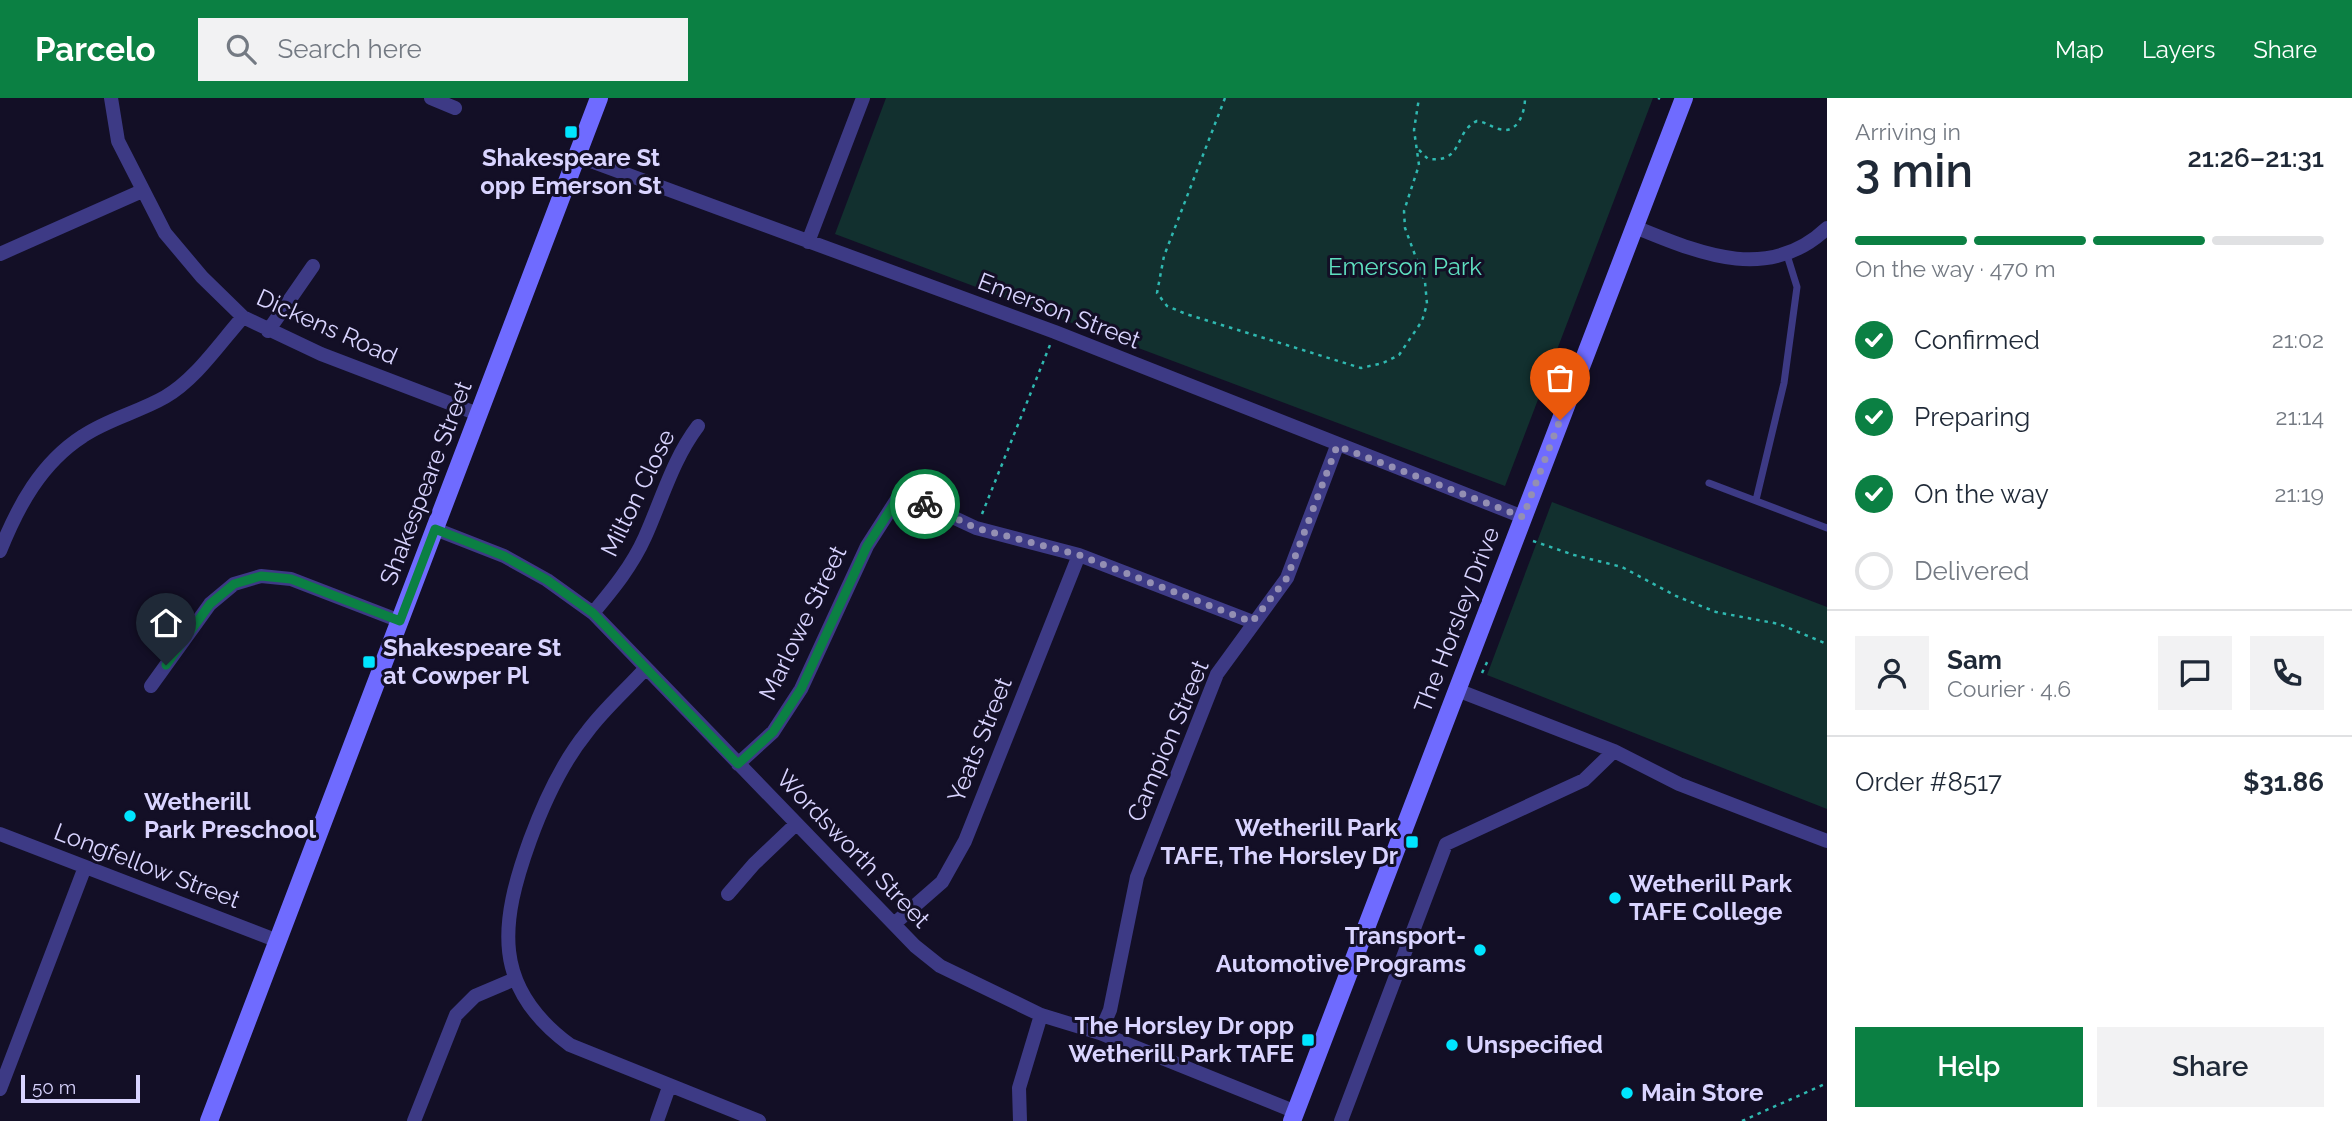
<!DOCTYPE html>
<meta charset="utf-8">
<style>
body{margin:0;font-family:Raleway,sans-serif;background:#f2f2f3;color:#1f2937;height:100vh;display:flex;flex-direction:column;font-size:26px;white-space:nowrap}
*{box-sizing:border-box;margin:0}
p{font-size:23px;color:#747a83}
.icon{flex:none;width:38px;height:38px;fill:none;stroke:currentColor;stroke-width:2;stroke-linecap:round;stroke-linejoin:round}
.map{position:relative;flex:1;overflow:hidden}
.side{display:flex;flex-direction:column;background:#fff;width:525px}
.side>*{flex:none}
.scale{position:absolute;left:21px;bottom:18px;width:119px;box-sizing:border-box;padding-left:7px;border:4px solid #d9d4ff;border-top:0;font-size:19px;line-height:24px;white-space:nowrap;color:#d9d4ff;-webkit-text-stroke:5px #130f26;paint-order:stroke}
.pin{position:absolute;display:grid;place-items:center;width:60px;height:60px;color:#fff;margin:-72px -30px;border-radius:50% 50% 50% 0;rotate:-45deg;box-shadow:0 0 7px #0007}
.pin .icon{rotate:45deg}
.courier{position:absolute;display:grid;place-items:center;width:70px;height:70px;margin:-35px;border:5px solid #0b8043;border-radius:50%;background:#fff;color:#222;box-shadow:0 2px 9px #0007}
.head em{font-style:normal;font-weight:600}
.head div{display:flex;flex-direction:column-reverse}
.head{display:flex;align-items:center;justify-content:space-between;height:119px;padding:0 28px}
h1{font-size:46px;font-weight:600;line-height:52px}
.bar{display:grid;grid-template-columns:repeat(4,1fr);gap:10px 7px;align-content:center;height:84px;padding:0 28px}
.bar i{height:9px;border-radius:5px;background:#e0e1e3}
.bar .selected{background:#0b8043}
.bar p{grid-column:span 4}
.line{display:flex;align-items:center;gap:18px;padding:0 28px;border-top:2px solid #e0e1e3}
.line div{flex:1}
.round{display:grid;place-items:center;flex:none;width:74px;height:74px;border-radius:0px;background:#f2f2f3}
ol{padding:0 28px;list-style:none}
li{display:flex;align-items:center;gap:21px;height:77px}
li p{margin-inline-start:auto}
li .icon{padding:7px;border-radius:50%;background:#0b8043;color:#fff;stroke-width:4}
li:last-child{color:#747a83}
li i{width:38px;height:38px;border:4px solid #e0e1e3;border-radius:50%}
.primary-button{display:flex;gap:14px;margin-top:auto;padding:14px 28px}
.primary-button a{flex:1;height:80px;border-radius:0px;background:#0b8043;color:#fff;font-size:28px;font-weight:600;line-height:80px;text-align:center}
.primary-button a+a{background:#f2f2f3;color:#1f2937}
header{display:flex;align-items:center;gap:42px;box-sizing:border-box;height:98px;padding:0 35px;background:#0b8043;color:#fff}
header strong{font-size:33px}
nav{display:flex;gap:38px;margin-inline-start:auto;font-size:24px}
.search{width:490px;height:63px;background:#f2f2f3;display:flex;align-items:center;gap:18px;box-sizing:border-box;padding:0 24px;border-radius:0px;color:#747a83;font-size:26px}
main{display:flex;flex:1;min-height:0}
.map>svg:first-child{display:block}
</style>
<header>
<strong>Parcelo</strong>
<div class="search"><svg class="icon" aria-label="search" viewBox="0 0 24 24"><circle cx="10" cy="10" r="6"/><path d="M15 15l6 6"/></svg>Search here</div>
<nav><a>Map</a><a>Layers</a><a>Share</a></nav>
</header>
<main>
<div class="map">
<svg width="1827" height="1023" viewBox="0 0 1827 1023">
<rect width="100%" height="100%" fill="#130f26"/>
<!-- green -->
<path fill="#12302f" d="M886 0H1653L1505 388 835 136Z
M1552 404 1827 509V711L1487 577Z"/>
<g fill="none" stroke-linecap="round" stroke-linejoin="round">
<!-- path -->
<path stroke="#2fb8b0" stroke-width="2.5" stroke-dasharray="3.5 5" stroke-linecap="butt" d="M1225 0 1164 158 1157 195 1167 208 1186 216 1361 270 1383 265 1399 257 1422 223 1427 206 1425 184 1405 130 1404 113 1419 67 1414 32 1419 0
M1658 0 1660 1
M1419 52 1428 61C1465 65 1453 34 1477 23 1486 24 1491 29 1499 31 1518 37 1525 14 1525 0
M982 416 1050 247
M1533 443 1574 457 1622 469 1676 498 1716 514 1779 526 1827 546
M1482 575 1489 560
M1742 1023 1825 986"/>
<!-- lane -->
<path stroke="#3d3a85" stroke-width="7" d="M1709 385 1827 430
M1756 402 1784 285 1797 189 1787 157"/>
<!-- street -->
<path stroke="#3d3a85" stroke-width="14" d="M111 0 118 43 165 135 202 179 243 219 321 256 478 316
M431 0 455 10
M577 58 1055 234 1523 419
M1635 129C1699 155 1768 186 1827 130
M808 144 863 0
M0 156 142 93
M268 233 313 168
M435 431 504 458 547 482 593 515 915 848 940 868 1041 917 1100 935 1296 1014
M0 453C18 408 41 365 83 338 108 321 139 314 165 299 196 281 219 246 243 219
M593 515C613 491 632 468 645 439 662 401 673 361 698 328
M645 571C626 592 604 611 587 634 561 666 544 704 530 742 500 825 491 889 570 947L759 1023
M151 588 210 506 234 486 261 478 291 481 400 523
M1457 592 1614 653 1679 686 1827 743
M738 666 773 634 801 591 867 448 901 395 976 430 1079 457 1253 524
M0 736 278 843
M728 796 754 766 796 726
M894 826 942 784 965 743 1079 457
M1100 935 1110 912 1137 779 1217 576 1287 480 1337 348
M0 991 85 769
M414 1023 456 917 475 898 515 881
M657 1023 669 989
M1020 1023 1019 990 1041 917
M1341 1023 1446 746 1584 682 1614 653"/>
<!-- secondary -->
<path stroke="#6f6bff" stroke-width="18" d="M209 1023 599 0
M1292 1023 1684 0"/>
</g>
<g fill="none" stroke-linecap="round" stroke-linejoin="round">
<!-- done -->
<path stroke="#948fb3" stroke-width="7" stroke-dasharray="0 12.6" d="M925 406 976 430 1079 457 1252 524 1287 480 1337 348 1523 419 1560 322"/>
<!-- route -->
<path stroke="#0b8043" stroke-width="9" d="M166 567 210 506 234 486 261 478 291 481 400 523 435 431 504 458 547 482 593 515 738 666 773 634 801 591 867 448 901 395 925 406"/>
</g>
<!-- markers -->
<g fill="#00e5ff" stroke="#130f26" stroke-width="2.5">
<rect x="564" y="27" width="14" height="14" rx="3.5"/>
<rect x="362" y="557" width="14" height="14" rx="3.5"/>
<circle cx="130" cy="718" r="7"/>
<rect x="1405" y="737" width="14" height="14" rx="3.5"/>
<circle cx="1615" cy="800" r="7"/>
<circle cx="1480" cy="852" r="7"/>
<rect x="1301" y="935" width="14" height="14" rx="3.5"/>
<circle cx="1452" cy="947" r="7"/>
<circle cx="1627" cy="995" r="7"/>
</g>
<g text-anchor="middle" stroke-width="6" stroke-linejoin="round" paint-order="stroke">
<!-- poi labels -->
<g font-size="24" font-weight="bold" fill="#d9d4ff" stroke="#130f26" text-anchor="start">
<text x="571" y="68" text-anchor="middle">Shakespeare St<tspan x="571" dy="28">opp Emerson St</tspan></text>
<text x="383" y="558">Shakespeare St<tspan x="383" dy="28">at Cowper Pl</tspan></text>
<text x="144" y="712">Wetherill<tspan x="144" dy="28">Park Preschool</tspan></text>
<text x="1398" y="738" text-anchor="end">Wetherill Park<tspan x="1398" dy="28">TAFE, The Horsley Dr</tspan></text>
<text x="1629" y="794">Wetherill Park<tspan x="1629" dy="28">TAFE College</tspan></text>
<text x="1466" y="846" text-anchor="end">Transport-<tspan x="1466" dy="28">Automotive Programs</tspan></text>
<text x="1294" y="936" text-anchor="end">The Horsley Dr opp<tspan x="1294" dy="28">Wetherill Park TAFE</tspan></text>
<text x="1466" y="955">Unspecified</text>
<text x="1641" y="1003">Main Store</text>
</g>
<!-- park labels -->
<g font-size="24" fill="#5fe0c0" stroke="#130f26">
<text x="1405" y="177">Emerson Park</text>
</g>
<!-- street labels -->
<g font-size="24" fill="#d9d4ff" stroke="#130f26">
<text transform="translate(1059 213) rotate(21)" y="8">Emerson Street</text>
<text transform="translate(327 229) rotate(24)" y="8">Dickens Road</text>
<text transform="translate(426 385) rotate(-69)" y="8">Shakespeare Street</text>
<text transform="translate(638 395) rotate(-64)" y="8">Milton Close</text>
<text transform="translate(1457 522) rotate(-69)" y="8">The Horsley Drive</text>
<text transform="translate(803 525) rotate(-64)" y="8">Marlowe Street</text>
<text transform="translate(980 642) rotate(-68)" y="8">Yeats Street</text>
<text transform="translate(1168 643) rotate(-67)" y="8">Campion Street</text>
<text transform="translate(853 751) rotate(46)" y="8">Wordsworth Street</text>
<text transform="translate(147 768) rotate(21)" y="8">Longfellow Street</text>
</g>
</g>
</svg>
<div class="scale">50 m</div>
<div class="pin" style="left:1560px;top:322px;background:#ea580c"><svg class="icon" aria-label="bag" viewBox="0 0 24 24"><path d="M5 8h14l-1 12H6zM9 8a3 3 0 0 1 6 0"/></svg></div>
<div class="pin" style="left:166px;top:567px;background:#1f2937"><svg class="icon" aria-label="home" viewBox="0 0 24 24"><path d="M3 11l9-7 9 7M6 9v11h12V9"/></svg></div>
<div class="courier" style="left:925px;top:406px"><svg class="icon" aria-label="bike" viewBox="0 0 24 24"><circle cx="6" cy="16" r="4"/><circle cx="18" cy="16" r="4"/><path d="M6 16l4-8h5l3 8M10 8l3 8H6M13 5h3"/></svg></div>
</div>
<section class="side">
<div class="head"><div><h1>3 min</h1><p>Arriving in</p></div><em>21:26–21:31</em></div>
<div class="bar"><i class="selected"></i><i class="selected"></i><i class="selected"></i><i></i><p>On the way · 470 m</p></div>
<ol>
<li><svg class="icon" aria-label="check" viewBox="0 0 24 24"><path d="M5 12l5 5 9-10"/></svg>Confirmed<p>21:02</p></li>
<li><svg class="icon" aria-label="check" viewBox="0 0 24 24"><path d="M5 12l5 5 9-10"/></svg>Preparing<p>21:14</p></li>
<li><svg class="icon" aria-label="check" viewBox="0 0 24 24"><path d="M5 12l5 5 9-10"/></svg>On the way<p>21:19</p></li>
<li><i></i>Delivered</li>
</ol>
<div class="line" style="height:126px"><a class="round"><svg class="icon" aria-label="person" viewBox="0 0 24 24"><circle cx="12" cy="8" r="4"/><path d="M4 21q1-7 8-7t8 7"/></svg></a><div><b>Sam</b><p>Courier · 4.6</p></div><a class="round"><svg class="icon" aria-label="chat" viewBox="0 0 24 24"><path d="M4 5h16v11H9l-5 4z"/></svg></a><a class="round"><svg class="icon" aria-label="phone" viewBox="0 0 24 24"><path d="M5 4h4l2 5-3 2q2 4 5 5l2-3 5 2v4C11 20 4 13 5 4z"/></svg></a></div>
<div class="line" style="height:91px"><div>Order #8517</div><b>$31.86</b></div>
<div class="primary-button"><a>Help</a><a>Share</a></div>
</section>
</main>
